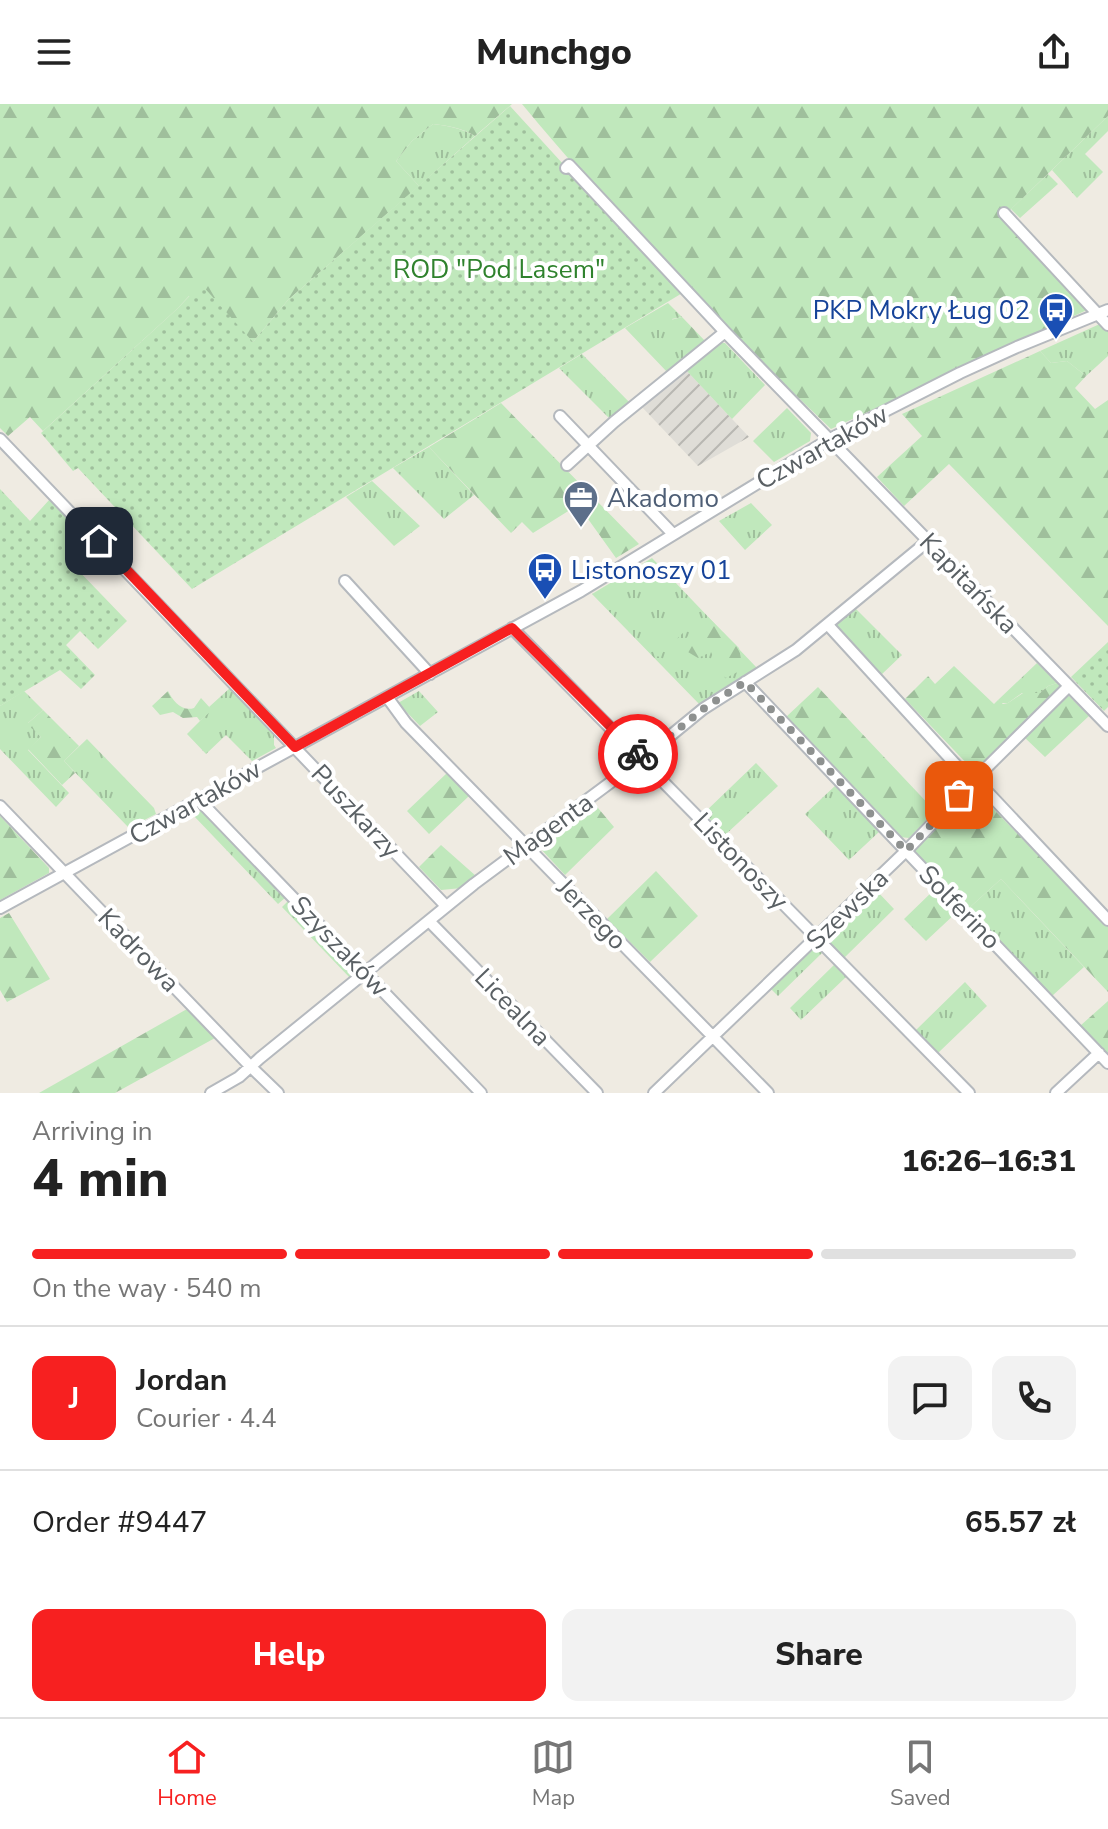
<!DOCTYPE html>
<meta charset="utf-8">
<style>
body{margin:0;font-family:"Nunito Sans",sans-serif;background:#f2f2f2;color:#222;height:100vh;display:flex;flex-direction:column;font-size:30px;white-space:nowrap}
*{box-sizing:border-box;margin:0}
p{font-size:26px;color:#767676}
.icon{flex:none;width:44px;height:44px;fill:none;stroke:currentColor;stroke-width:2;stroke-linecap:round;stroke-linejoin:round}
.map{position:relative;height:989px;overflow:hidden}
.panel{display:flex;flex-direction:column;background:#fff;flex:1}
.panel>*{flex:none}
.pin{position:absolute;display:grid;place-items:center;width:68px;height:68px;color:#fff;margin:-34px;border-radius:16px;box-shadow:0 4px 12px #0006}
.courier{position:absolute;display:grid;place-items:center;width:80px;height:80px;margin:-40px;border:6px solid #f72020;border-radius:50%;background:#fff;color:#222;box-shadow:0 2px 10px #0007}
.headline em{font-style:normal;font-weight:800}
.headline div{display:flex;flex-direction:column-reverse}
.headline{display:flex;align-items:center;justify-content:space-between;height:136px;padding:0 32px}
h1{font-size:52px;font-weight:800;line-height:60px}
.bar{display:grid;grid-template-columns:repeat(4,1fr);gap:12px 8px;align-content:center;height:96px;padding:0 32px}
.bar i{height:10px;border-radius:6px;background:#e0e0e0}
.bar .on{background:#f72020}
.bar p{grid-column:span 4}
.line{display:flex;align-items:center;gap:20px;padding:0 32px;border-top:2px solid #e0e0e0}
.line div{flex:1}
.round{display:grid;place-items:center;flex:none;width:84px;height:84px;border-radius:16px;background:#f2f2f2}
.button{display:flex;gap:16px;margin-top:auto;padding:16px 32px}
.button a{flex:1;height:92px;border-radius:16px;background:#f72020;color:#fff;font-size:32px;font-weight:800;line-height:92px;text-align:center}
.button a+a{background:#f2f2f2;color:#222}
header{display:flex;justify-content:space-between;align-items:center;height:104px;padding:0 32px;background:#fff;font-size:36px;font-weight:800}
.menu{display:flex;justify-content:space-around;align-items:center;height:112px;border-top:2px solid #e0e0e0;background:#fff;font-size:22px;color:#767676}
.menu a{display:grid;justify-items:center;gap:4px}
.menu .on{color:#f72020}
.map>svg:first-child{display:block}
</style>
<header><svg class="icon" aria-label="menu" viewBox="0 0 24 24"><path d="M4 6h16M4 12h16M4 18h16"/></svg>Munchgo<svg class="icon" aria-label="share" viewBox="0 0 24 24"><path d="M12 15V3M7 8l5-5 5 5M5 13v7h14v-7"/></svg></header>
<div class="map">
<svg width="1108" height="989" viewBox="0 0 1108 989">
<defs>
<pattern id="industrial-furrows" width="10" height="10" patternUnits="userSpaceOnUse" patternTransform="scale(2)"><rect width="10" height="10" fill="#dfddd7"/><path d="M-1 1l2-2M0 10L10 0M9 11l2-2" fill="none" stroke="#b8b7b2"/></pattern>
<pattern id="grass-tufts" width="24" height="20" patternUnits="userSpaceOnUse" patternTransform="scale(2)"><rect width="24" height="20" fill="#c0e8bc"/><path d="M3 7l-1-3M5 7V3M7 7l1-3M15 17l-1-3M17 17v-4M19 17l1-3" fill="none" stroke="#9fbf9c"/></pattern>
<pattern id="forest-firs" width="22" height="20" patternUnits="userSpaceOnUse" patternTransform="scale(2)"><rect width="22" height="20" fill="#c0e8bc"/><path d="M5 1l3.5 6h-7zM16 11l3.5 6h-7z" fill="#9fbf9c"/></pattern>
<pattern id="garden-dots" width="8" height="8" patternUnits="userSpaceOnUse" patternTransform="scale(2)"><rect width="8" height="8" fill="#c0e8bc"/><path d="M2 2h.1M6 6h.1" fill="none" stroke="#9fbf9c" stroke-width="1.8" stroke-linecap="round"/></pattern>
</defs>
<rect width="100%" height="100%" fill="#efebe2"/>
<!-- industrial -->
<path fill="url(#industrial-furrows)" d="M685 265 749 333 698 362 640 301Z"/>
<!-- grass -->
<path fill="url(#grass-tufts)" d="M1108 12V27L1085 50 1103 68 1077 94 1052 66Z
M433 20C448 22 461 24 475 32L419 82 396 57 412 37Z
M1048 70 1058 80 1020 114 1011 105Z
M668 199 682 213 672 215 689 253 669 270 625 224Z
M1102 219 1108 225V252L1086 272 1067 257 1051 259 1040 247Z
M716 239H725L765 281 732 315 685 265Z
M582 250 632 301 612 317 559 264Z
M787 304 811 329 810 337 774 358 753 337Z
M429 343 474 391 444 415 393 364Z
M372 377 420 422 394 442 346 393Z
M751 399 772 421 745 446 719 417Z
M652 454 757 564 701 602 592 490Z
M856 505 902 551 881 571 835 524 836 521Z
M1037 559 1057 579 1048 582 1040 589H1022L1008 599H1000L998 596Z
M230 584 274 631V641L276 644 252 657 226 631 206 650 187 630 211 606 209 603Z
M24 587 43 606 28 619 41 633 28 646 69 689 56 703 0 645V602Z
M419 587 438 608 420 622 398 599Z
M87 635 154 704 156 710 129 724 64 657Z
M756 659 778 682 725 731 704 709Z
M836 681 880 727 849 756 805 710Z
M201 707 285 794 278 800 193 711Z
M1001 775 1084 863 1052 892 968 805Z
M876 786 894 805 844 854 825 835Z
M288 797 358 869 351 875 282 803Z
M817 843 822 849 778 892 770 884 813 844Z
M834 861 846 873 801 916 790 904Z
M965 878 987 902 938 949 916 926Z"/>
<!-- forest -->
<path fill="url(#forest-firs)" d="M0 0H512L475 32C462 24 449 22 433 20L412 37 396 57 419 82 288 196 253 238 189 192 177 205 43 327 30 313 8 332 0 324Z
M522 0H1108V12L1003 113 1089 205 831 325C723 222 617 115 522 0Z
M682 213 707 239 689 253 664 227 663 224 667 217Z
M1040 247 1051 259 1067 257 1086 272 1075 284 1095 305 1108 296V522L949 360 904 402 877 373 922 332 902 310Z
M501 299 639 440 616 454 578 401 533 429 522 418 511 429 429 343Z
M708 513 739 544 741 555 747 563 726 574 722 571 711 548 698 554 678 542Z
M954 562 994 600 998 596 1003 600 1008 599 1023 589H1040L1048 582 1057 579 1061 584 975 668 905 595 928 572 935 580Z
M818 583 935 707 909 734 900 733 786 613Z
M168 587C173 597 182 608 194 604L201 594 212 606 200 617 197 613 183 614 173 608 160 611 152 602Z
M1068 591 1089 612 1045 653 1024 633Z
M43 606 79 642 64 657 75 669 62 681 28 645 41 633 27 620Z
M447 669 469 692 429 730 407 707Z
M972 683 1108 823V888L1001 775 968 805 913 746Z
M593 698 614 723 565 771 539 743Z
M0 712 49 764V769L0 796Z
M441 741 476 772 462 784 441 786 419 763Z
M656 767 698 812 650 858 607 815Z
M935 785 957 808 926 837 904 815Z
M9 809 50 875 7 898 0 886V814Z
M1108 897V951L1080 922Z
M187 905 215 934 115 989H39Z"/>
<!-- garden -->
<path fill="url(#garden-dots)" d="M510 2 596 96 684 188 192 485 78 364 73 367 41 329 177 205 201 180 253 238 288 196Z
M0 385 30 417 50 395 93 440 73 461 127 517 98 545 80 527 66 541 95 571 81 585 60 566 0 602Z
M1108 538V603L1104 607 1071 573Z"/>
<!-- pitch -->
<path fill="#c0e8bc" d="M671 513 685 527 658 553 644 538Z"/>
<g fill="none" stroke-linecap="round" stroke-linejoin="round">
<!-- minor casing -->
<g stroke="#b5b9be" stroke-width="14">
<path id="minor" d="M566 64 569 61 725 228 1108 622
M1004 109 1108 221
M560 312 673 430
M0 335 446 802
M567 361 614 318 725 228
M345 477 430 570
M828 521 967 673 980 680 1108 816
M512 524 969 989
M745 578 1108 959
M387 593 406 619 768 989
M199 696 481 989
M0 702 251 963 278 989
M0 804 581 487 830 335 960 269 1017 243 1108 206
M429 817 597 989
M211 989 239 973 260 954 474 780 642 655 703 605 796 546 928 437
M654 989 906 747 973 677 1069 582
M1056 989 1099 949"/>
</g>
<!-- minor -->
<use href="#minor" stroke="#fff" stroke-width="10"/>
</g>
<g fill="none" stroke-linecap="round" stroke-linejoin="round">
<!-- done -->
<path stroke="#8e9190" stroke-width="8" stroke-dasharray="0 14.4" d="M638 650 642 655 703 605 745 578 906 747 959 691"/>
<!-- route -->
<path stroke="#f72020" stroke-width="10" d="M99 437 295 643 512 524 638 650"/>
</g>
<!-- icons -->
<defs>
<g id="bus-pin" transform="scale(1.8)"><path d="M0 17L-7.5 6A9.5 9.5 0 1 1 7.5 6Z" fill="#1a4fb4" stroke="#fff"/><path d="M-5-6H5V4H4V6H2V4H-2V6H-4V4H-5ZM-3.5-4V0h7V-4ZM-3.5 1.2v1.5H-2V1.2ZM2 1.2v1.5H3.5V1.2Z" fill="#fff"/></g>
<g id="office-pin" transform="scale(1.8)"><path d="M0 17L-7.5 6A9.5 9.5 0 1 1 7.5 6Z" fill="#5c6f8a" stroke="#fff"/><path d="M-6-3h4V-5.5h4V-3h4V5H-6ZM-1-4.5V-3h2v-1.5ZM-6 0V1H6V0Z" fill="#fff"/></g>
</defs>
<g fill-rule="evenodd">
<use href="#bus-pin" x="1056" y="206"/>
<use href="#office-pin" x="581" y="394"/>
<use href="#bus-pin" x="545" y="466"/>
</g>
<g text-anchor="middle" stroke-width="8" stroke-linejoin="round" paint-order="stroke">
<!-- park labels -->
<g font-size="26" fill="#2f822d" stroke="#fff">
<text x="499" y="174">ROD "Pod Lasem"</text>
</g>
<!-- transit labels -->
<g font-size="26" fill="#164399" stroke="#fff" text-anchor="end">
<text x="1030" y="215">PKP Mokry Ług 02</text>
<text x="571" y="475" text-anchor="start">Listonoszy 01</text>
</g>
<!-- street labels -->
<g font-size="26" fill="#5a6064" stroke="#fff">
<text transform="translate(822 343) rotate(-29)" y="9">Czwartaków</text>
<text transform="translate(969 479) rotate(46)" y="9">Kapitańska</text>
<text transform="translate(195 698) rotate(-29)" y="9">Czwartaków</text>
<text transform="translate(356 707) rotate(47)" y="9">Puszkarzy</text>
<text transform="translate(548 725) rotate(-36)" y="9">Magenta</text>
<text transform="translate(741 757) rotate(46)" y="9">Listonoszy</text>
<text transform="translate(960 803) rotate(46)" y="9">Solferino</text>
<text transform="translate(847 805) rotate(-44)" y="9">Szewska</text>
<text transform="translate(592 810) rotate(46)" y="9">Jerzego</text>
<text transform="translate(340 842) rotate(46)" y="9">Szyszaków</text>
<text transform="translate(139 846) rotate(46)" y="9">Kadrowa</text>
<text transform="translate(513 903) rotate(46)" y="9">Licealna</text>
</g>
<!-- service labels -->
<g font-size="26" fill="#4e5e75" stroke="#fff" text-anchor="start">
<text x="607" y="403">Akadomo</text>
</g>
</g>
</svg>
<div class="pin" style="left:959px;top:691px;background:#ea580c"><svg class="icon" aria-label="bag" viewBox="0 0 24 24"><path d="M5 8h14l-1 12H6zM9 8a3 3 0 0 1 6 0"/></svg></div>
<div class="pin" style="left:99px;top:437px;background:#1f2937"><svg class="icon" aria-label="home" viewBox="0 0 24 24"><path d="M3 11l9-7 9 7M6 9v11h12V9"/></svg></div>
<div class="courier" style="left:638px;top:650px"><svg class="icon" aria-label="bike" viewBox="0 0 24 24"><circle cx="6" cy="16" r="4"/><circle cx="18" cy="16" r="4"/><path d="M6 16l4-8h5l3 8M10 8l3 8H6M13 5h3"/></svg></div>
</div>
<section class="panel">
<div class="headline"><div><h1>4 min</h1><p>Arriving in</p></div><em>16:26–16:31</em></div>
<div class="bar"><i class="on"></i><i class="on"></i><i class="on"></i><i></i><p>On the way · 540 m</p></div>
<div class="line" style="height:144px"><b class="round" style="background:#f72020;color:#fff">J</b><div><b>Jordan</b><p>Courier · 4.4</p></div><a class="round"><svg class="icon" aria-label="chat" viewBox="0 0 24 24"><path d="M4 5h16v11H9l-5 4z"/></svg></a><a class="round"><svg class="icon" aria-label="phone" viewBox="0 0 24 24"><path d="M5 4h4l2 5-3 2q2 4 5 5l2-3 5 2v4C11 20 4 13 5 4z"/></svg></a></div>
<div class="line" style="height:104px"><div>Order #9447</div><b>65.57 zł</b></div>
<div class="button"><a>Help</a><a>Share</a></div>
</section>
<nav class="menu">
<a class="on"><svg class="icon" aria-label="home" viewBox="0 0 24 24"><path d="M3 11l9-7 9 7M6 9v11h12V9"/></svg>Home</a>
<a><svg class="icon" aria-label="map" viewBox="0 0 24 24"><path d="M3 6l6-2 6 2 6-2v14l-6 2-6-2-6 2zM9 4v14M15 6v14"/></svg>Map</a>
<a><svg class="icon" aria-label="saved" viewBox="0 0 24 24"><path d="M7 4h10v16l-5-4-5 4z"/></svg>Saved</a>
</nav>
